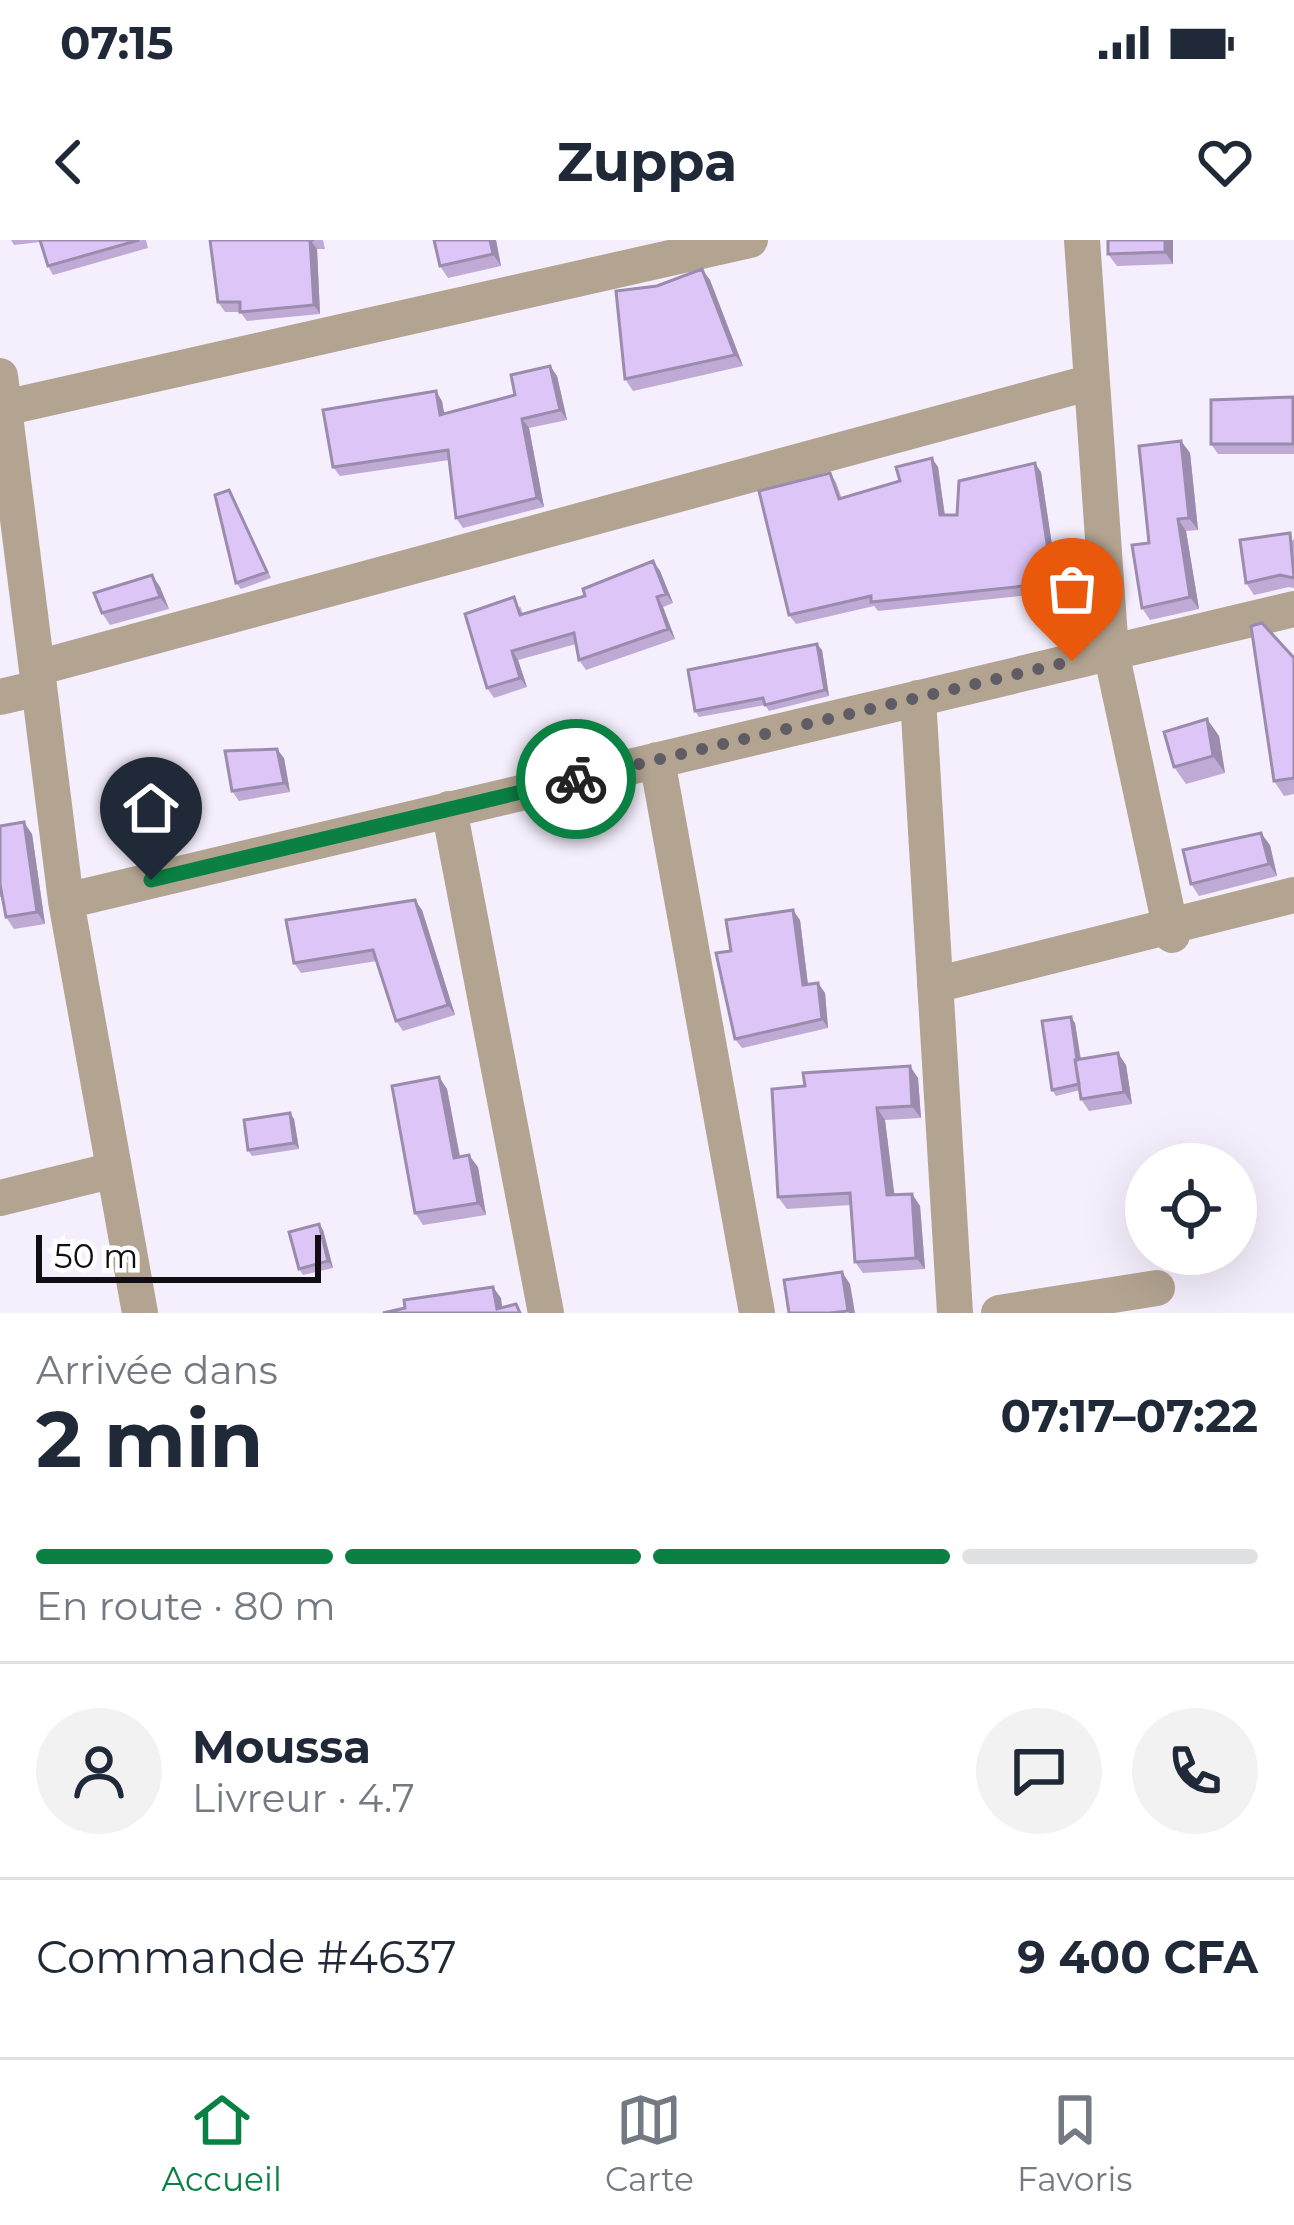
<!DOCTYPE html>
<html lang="fr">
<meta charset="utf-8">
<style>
body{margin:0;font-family:Montserrat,sans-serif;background:#f2f2f3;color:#1f2937;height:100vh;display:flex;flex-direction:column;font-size:45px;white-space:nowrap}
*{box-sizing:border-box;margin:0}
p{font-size:39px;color:#747a83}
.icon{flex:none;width:66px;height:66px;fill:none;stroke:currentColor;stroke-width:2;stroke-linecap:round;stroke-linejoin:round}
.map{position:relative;height:1073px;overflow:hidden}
.drawer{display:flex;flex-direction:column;background:#fff;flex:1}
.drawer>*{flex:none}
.tools{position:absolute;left:1125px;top:903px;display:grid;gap:24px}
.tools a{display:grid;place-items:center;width:132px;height:132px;border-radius:50%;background:#fff;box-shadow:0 12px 48px #0002;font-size:60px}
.scale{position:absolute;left:36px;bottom:30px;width:285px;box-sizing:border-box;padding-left:12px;border:6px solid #100e13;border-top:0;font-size:33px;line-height:42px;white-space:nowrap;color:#100e13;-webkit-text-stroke:9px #fff;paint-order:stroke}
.pin{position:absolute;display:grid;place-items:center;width:102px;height:102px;color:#fff;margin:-123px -51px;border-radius:50% 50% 50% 0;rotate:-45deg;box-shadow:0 0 12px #0007}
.pin .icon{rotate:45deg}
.courier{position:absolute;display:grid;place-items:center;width:120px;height:120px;margin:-60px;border:9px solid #0b8043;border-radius:50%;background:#fff;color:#222;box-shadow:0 3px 15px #0007}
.headline em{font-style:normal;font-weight:700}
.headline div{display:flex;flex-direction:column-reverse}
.headline{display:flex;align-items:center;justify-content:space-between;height:204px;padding:0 36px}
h1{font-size:78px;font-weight:700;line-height:90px}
.bar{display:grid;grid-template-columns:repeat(4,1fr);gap:18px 12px;align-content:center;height:144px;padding:0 36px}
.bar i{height:15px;border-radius:9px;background:#e0e1e3}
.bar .current{background:#0b8043}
.bar p{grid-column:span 4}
.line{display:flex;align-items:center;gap:30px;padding:0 36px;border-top:3px solid #e0e1e3}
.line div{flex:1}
.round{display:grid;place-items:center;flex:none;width:126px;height:126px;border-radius:63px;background:#f2f2f3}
.status{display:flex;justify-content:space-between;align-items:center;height:84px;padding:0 60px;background:#fff;direction:ltr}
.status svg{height:33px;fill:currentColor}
header{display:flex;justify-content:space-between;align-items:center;height:156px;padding:0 36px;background:#fff;font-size:54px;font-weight:700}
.menu{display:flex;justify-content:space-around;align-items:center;height:168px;border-top:3px solid #e0e1e3;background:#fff;font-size:33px;color:#747a83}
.menu a{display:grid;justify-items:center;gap:6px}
.menu .current{color:#0b8043}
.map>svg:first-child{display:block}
</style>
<div class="status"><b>07:15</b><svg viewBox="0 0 49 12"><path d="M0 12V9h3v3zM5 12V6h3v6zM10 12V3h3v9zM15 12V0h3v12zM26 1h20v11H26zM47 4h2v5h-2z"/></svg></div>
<header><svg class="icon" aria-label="back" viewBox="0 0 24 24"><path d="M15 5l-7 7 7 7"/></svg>Zuppa<svg class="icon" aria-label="heart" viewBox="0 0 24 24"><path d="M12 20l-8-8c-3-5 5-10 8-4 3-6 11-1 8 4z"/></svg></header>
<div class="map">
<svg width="1294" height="1073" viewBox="0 0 1294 1073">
<rect width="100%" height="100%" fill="#f5eefc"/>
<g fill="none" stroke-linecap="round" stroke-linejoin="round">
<!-- street -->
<path stroke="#b3a491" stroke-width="36" d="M1082 0 1111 412 1172 695
M0 136 66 661 140 1073
M4 168 750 0
M37 428 1092 142
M0 457 39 448
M918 458 955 1073
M657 520 757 1073
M449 569 546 1073
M66 661 1294 369
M935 745 1294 655
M0 958 114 930
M999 1073 1157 1048"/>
</g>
<!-- wall -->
<path fill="#beaad4" d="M11 0H146L148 8 53 35 48 26 40 2 14 5Z
M210 0H323L325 9H317L320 74 247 81 240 72H225L218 62Z
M496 0 501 26 448 38 440 26Z
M1173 0V24L1117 26 1108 14Z
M710 40 743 126 633 151 625 139Z
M550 126 557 136 567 180 529 188 544 267 463 288 456 278 449 220 340 236 333 227 442 161 444 173 515 155Z
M1294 159V214H1218L1211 204Z
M1181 201 1190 213 1198 290 1186 291 1199 369 1150 380 1142 368 1149 303Z
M938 227 945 275H957L1041 232 1059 352 878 371 874 366 796 384 789 375 830 233 836 242 842 259Z
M229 250 271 338 241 349 236 343Z
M1294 299V348L1289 347 1254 355 1246 343Z
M653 321 660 331 673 363 663 367 675 399 586 430 579 420 576 404 518 420 527 447 494 458 487 448 520 366 523 374 585 356Z
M152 335 160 347 169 369 110 385 102 373Z
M822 410 829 456 769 471 765 465 699 477 695 471Z
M1294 418V554L1284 556 1274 541Z
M1207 479 1219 496 1225 533 1186 544 1174 527Z
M284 518 290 552 239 561 232 551Z
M0 586 32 594 45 684 14 689 6 677 3 657H0Z
M1270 605 1277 636 1199 656 1191 644Z
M422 670 455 775 403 791 396 781 377 721 301 733 294 723Z
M800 680 808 744 818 743 825 753 828 788 742 808 735 799 731 711Z
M1075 783 1081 819 1126 825 1132 864 1089 871 1081 859 1080 850 1056 856 1052 850Z
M439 837 447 849 460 916 478 927 486 975 423 985 415 973Z
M918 838 921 878 885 880 894 955 912 954 920 966 925 1029 863 1033 855 1022 851 965 787 969 778 957 805 846Z
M290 873 294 879 299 909 252 916 248 910Z
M323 990 333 1028 303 1035 299 1029Z"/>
<!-- shaded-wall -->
<path fill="#9b8bad" d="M310 0 317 9 320 74 314 65Z
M490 0H496L501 26 493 14Z
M1165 0H1173V24L1165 12Z
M702 29 710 40 743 126 735 115Z
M550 126 557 136 567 180 560 170Z
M436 151 442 161 446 184 440 175Z
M522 179 529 188 544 267 537 258Z
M1181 201 1190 213 1198 290 1189 278Z
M932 218 938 227 946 285 940 275Z
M1035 223 1041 232 1059 352 1053 343Z
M1178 279 1186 291 1199 369 1190 357Z
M653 321 660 331 673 363 666 354Z
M152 335 160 347 169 369 160 357Z
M657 357 663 367 675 399 668 389Z
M817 404 822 410 829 456 825 450Z
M512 411 518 420 527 447 520 438Z
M1207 479 1219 496 1225 533 1213 516Z
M277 509 284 518 290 552 284 543Z
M24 582 32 594 45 684 37 672Z
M1261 593 1270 605 1277 636 1269 624Z
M415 660 422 670 455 775 448 765Z
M793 670 800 680 809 754 803 745Z
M818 743 825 753 828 788 822 779Z
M1071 777 1075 783 1085 849 1081 843Z
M1118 813 1126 825 1132 864 1124 852Z
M910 826 918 838 921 878 912 866Z
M439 837 447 849 462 929 454 918Z
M877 868 885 880 896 967 887 955Z
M290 873 294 879 299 909 294 903Z
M469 915 478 927 486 975 478 963Z
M912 954 920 966 925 1029 916 1018Z
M319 984 323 990 333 1028 328 1021Z
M842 1032 850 1044 855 1073H849L848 1071Z
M493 1047 501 1058 503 1073 497 1069Z"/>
<!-- building -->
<path fill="#ddc6f7" stroke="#9b8bad" stroke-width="3" d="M40 0H139L48 26Z
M210 0H314H310L314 65 240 72V62H218Z
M434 0H490L493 14 440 26Z
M1108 0H1165V12L1108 14Z
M702 29 735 115 625 139 616 51 657 46Z
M550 126 560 170 522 179 537 258 456 278 448 210 333 227 323 170 436 151 440 175 515 155 511 135Z
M1293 157V204H1211V160Z
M1181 201 1189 278 1178 279 1190 357 1142 368 1132 305 1149 303 1139 206Z
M932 218 940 275H957L959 241 1035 223 1053 343 871 362V356L789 375 759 251 830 233 839 259 900 241 896 227Z
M229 250 267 332 236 343 215 255Z
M1290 293 1294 338 1280 335 1246 343 1240 300Z
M653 321 666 354 657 357 668 389 579 420 574 393 512 411 520 438 487 448 465 374 514 357 520 375 585 356 583 349Z
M152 335 160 357 102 373 94 353Z
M1262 383 1294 418V538L1274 541 1251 386Z
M817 404 825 450 765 465 763 458 695 471 688 430Z
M1207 479 1213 516 1174 527 1164 492Z
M277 509 284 543 232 551 225 511Z
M24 582 37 672 6 677 0 644V586Z
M1261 593 1269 624 1191 644 1183 610Z
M415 660 448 765 396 781 373 710 294 723 286 680Z
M793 670 803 745 818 743 822 779 735 799 716 713 731 711 726 680Z
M1071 777 1077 820H1075L1079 844 1052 850 1042 781Z
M1118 813 1124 852 1081 859 1075 820Z
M910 826 912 866 877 868 887 955 912 954 916 1018 855 1022 850 953 778 957 772 849 805 846 803 833Z
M439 837 454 918 469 915 478 963 415 973 392 846Z
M290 873 294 903 248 910 244 880Z
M319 984 328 1021 299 1029 289 992Z
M842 1032 848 1071 830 1073H789L784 1040Z
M493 1047 497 1069 516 1064 520 1073H383L405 1068 404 1060Z"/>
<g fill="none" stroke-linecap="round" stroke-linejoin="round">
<!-- done -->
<path stroke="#605c65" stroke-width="12" stroke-dasharray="0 21.6" d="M576 539 1072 421"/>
<!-- route -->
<path stroke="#0b8043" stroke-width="15" d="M151 640 576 539"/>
</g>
</svg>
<div class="tools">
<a><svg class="icon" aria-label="locate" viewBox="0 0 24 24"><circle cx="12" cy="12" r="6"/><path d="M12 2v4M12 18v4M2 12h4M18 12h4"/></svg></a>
</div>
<div class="scale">50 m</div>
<div class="pin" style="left:1072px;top:421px;background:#ea580c"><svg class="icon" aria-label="bag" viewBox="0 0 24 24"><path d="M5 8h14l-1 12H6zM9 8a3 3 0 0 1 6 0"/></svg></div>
<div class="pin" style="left:151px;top:640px;background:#1f2937"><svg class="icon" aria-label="home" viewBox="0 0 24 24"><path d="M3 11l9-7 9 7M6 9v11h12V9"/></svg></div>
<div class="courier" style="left:576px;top:539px"><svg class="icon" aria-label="bike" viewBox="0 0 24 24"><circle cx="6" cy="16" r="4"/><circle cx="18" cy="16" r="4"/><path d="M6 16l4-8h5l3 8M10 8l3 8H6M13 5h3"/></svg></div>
</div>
<section class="drawer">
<div class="headline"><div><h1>2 min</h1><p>Arrivée dans</p></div><em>07:17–07:22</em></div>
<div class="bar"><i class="current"></i><i class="current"></i><i class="current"></i><i></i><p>En route · 80 m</p></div>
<div class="line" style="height:216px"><a class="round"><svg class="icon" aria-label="person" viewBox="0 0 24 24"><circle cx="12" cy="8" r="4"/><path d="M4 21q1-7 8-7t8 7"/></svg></a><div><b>Moussa</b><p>Livreur · 4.7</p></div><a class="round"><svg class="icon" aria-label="chat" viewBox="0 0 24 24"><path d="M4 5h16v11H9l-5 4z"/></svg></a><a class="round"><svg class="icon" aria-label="phone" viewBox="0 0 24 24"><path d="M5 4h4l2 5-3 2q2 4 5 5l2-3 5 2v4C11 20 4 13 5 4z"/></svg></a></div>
<div class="line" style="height:156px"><div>Commande #4637</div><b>9 400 CFA</b></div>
</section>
<nav class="menu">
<a class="current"><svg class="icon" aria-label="home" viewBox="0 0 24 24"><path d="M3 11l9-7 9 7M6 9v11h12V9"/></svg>Accueil</a>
<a><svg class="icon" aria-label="map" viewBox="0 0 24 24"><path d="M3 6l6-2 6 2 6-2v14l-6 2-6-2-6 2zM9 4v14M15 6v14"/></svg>Carte</a>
<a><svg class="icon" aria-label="saved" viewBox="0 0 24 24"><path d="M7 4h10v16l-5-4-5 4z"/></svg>Favoris</a>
</nav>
